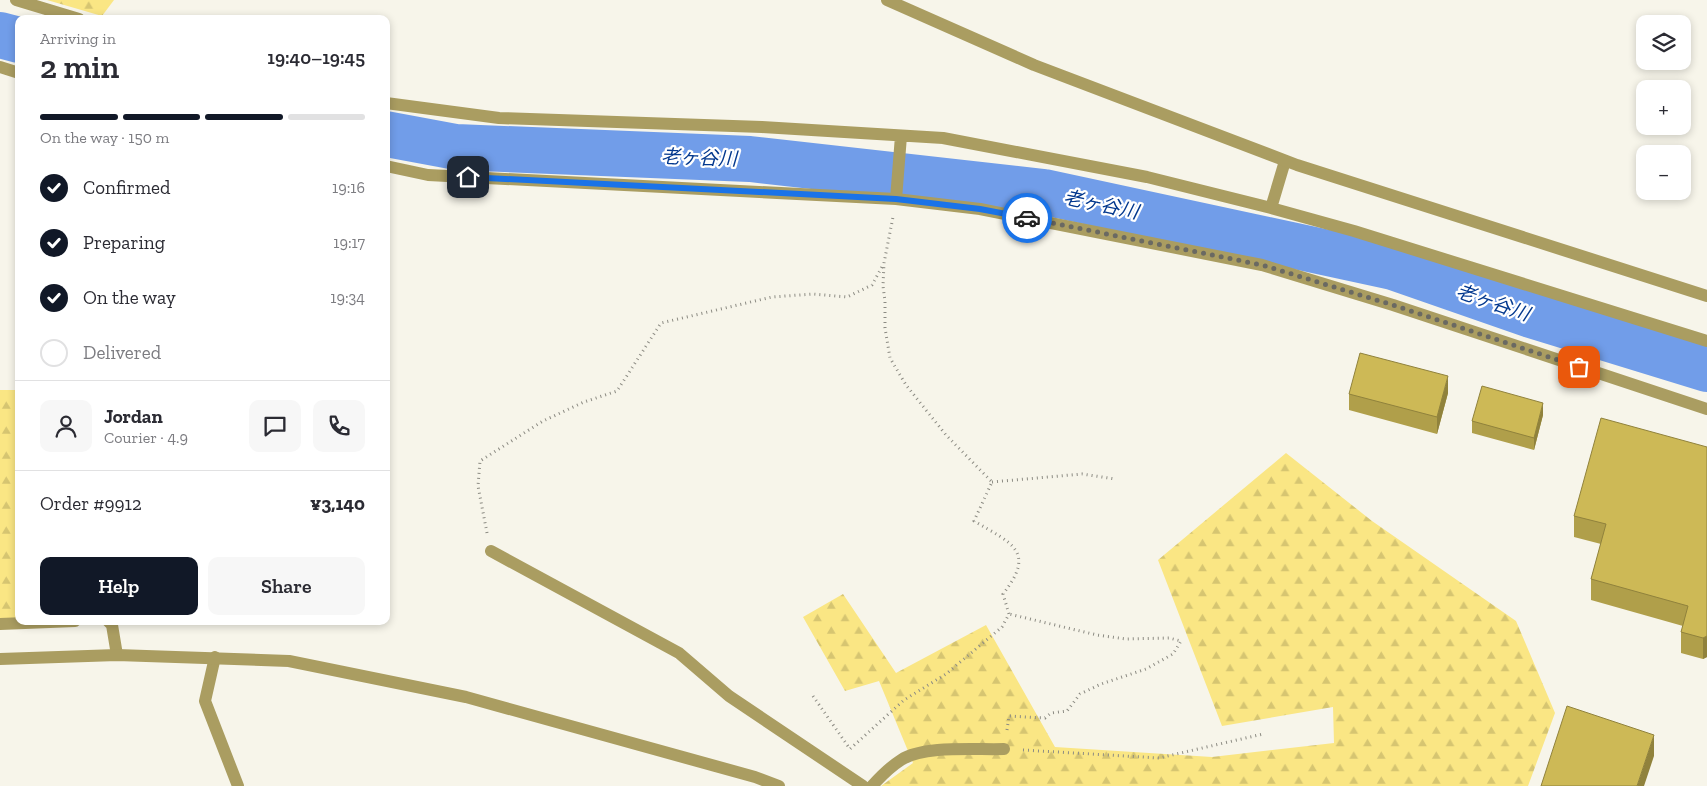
<!DOCTYPE html>
<meta charset="utf-8">
<style>
body{margin:0;font-family:"Zilla Slab","Noto Sans JP",serif;background:#f7f7f7;color:#2b2b33;height:100vh;display:flex;flex-direction:column;font-size:19px;white-space:nowrap}
*{box-sizing:border-box;margin:0}
p{font-size:16px;color:#7c7c81}
.icon{flex:none;width:28px;height:28px;fill:none;stroke:currentColor;stroke-width:2;stroke-linecap:round;stroke-linejoin:round}
.map{position:relative;flex:1;overflow:hidden}
.details{position:absolute;left:15px;top:15px;width:375px;height:610px;display:flex;flex-direction:column;background:#fff;border-radius:10px;box-shadow:0 2px 8px #0003}
.details>*{flex:none}
.fabs{position:absolute;left:1636px;top:15px;display:grid;gap:10px}
.fabs a{display:grid;place-items:center;width:55px;height:55px;border-radius:10px;background:#fff;box-shadow:0 2px 8px #0003;font-size:25px}
.pin{position:absolute;display:grid;place-items:center;width:42px;height:42px;color:#fff;margin:-21px;border-radius:10px;box-shadow:0 2px 8px #0006}
.courier{position:absolute;display:grid;place-items:center;width:50px;height:50px;margin:-25px;border:4px solid #1a73e8;border-radius:50%;background:#fff;color:#222;box-shadow:0 1px 6px #0007}
.headline em{font-style:normal;font-weight:600}
.headline div{display:flex;flex-direction:column-reverse}
.headline{display:flex;align-items:center;justify-content:space-between;height:85px;padding:0 25px}
h1{font-size:32px;font-weight:600;line-height:38px}
.bar{display:grid;grid-template-columns:repeat(4,1fr);gap:8px 5px;align-content:center;height:60px;padding:0 25px}
.bar i{height:6px;border-radius:4px;background:#e1e1e2}
.bar .active{background:#111827}
.bar p{grid-column:span 4}
.line{display:flex;align-items:center;gap:12px;padding:0 25px;border-top:1px solid #e1e1e2}
.line div{flex:1}
.round{display:grid;place-items:center;flex:none;width:52px;height:52px;border-radius:10px;background:#f7f7f7}
ol{padding:0 25px;list-style:none}
li{display:flex;align-items:center;gap:15px;height:55px}
li p{margin-inline-start:auto}
li .icon{padding:5px;border-radius:50%;background:#111827;color:#fff;stroke-width:4}
li:last-child{color:#7c7c81}
li i{width:28px;height:28px;border:2px solid #e1e1e2;border-radius:50%}
.primary-button{display:flex;gap:10px;margin-top:auto;padding:10px 25px}
.primary-button a{flex:1;height:58px;border-radius:10px;background:#111827;color:#fff;font-size:20px;font-weight:600;line-height:58px;text-align:center}
.primary-button a+a{background:#f7f7f7;color:#2b2b33}
.map>svg:first-child{display:block}
</style>
<div class="map">
<svg width="1707" height="786" viewBox="0 0 1707 786">
<defs>
<pattern id="forest-firs" width="22" height="20" patternUnits="userSpaceOnUse" patternTransform="scale(1.25)"><rect width="22" height="20" fill="#fae684"/><path d="M5 1l3.5 6h-7zM16 11l3.5 6h-7z" fill="#d6c571"/></pattern>
</defs>
<rect width="100%" height="100%" fill="#f7f5ea"/>
<!-- forest -->
<path fill="url(#forest-firs)" d="M47 0H114L102 16Z
M0 390H19V621L0 628Z
M1286 453 1372 521 1516 621 1555 713 1528 786H881L913 763 879 681 845 691 803 617 843 594 896 673 986 625 1055 747 1212 757 1334 743 1333 707 1222 726 1158 560Z"/>
<g fill="none" stroke-linecap="round" stroke-linejoin="round">
<!-- river -->
<path stroke="#719de9" stroke-width="46" d="M0 35 19 40
M386 134 456 147 750 159 1044 192 1393 267 1531 315 1707 369"/>
<!-- path -->
<path stroke="#8c8b83" stroke-width="3" stroke-dasharray="1 4" stroke-linecap="butt" d="M992 482 1082 474 1115 479
M487 533 478 486 480 461 543 421 584 402 617 391 661 323 772 297 813 294 847 297 872 285 883 265
M813 696 850 749 904 700 946 674 1002 627 1009 614 1003 594C1037 551 1011 543 974 521L992 482 946 435 906 385 890 358 885 328V301L883 286 884 263 893 217
M1007 730 1009 716 1045 718 1051 713 1067 711 1080 694 1101 684 1146 669 1173 654 1181 641 1169 638 1126 639 1097 635 1009 614
M1023 750 1159 758 1263 734"/>
<!-- minor -->
<path stroke="#aa9d61" stroke-width="12" d="M16 0 79 19
M0 67 19 73
M386 103 499 118 762 127 943 138 1147 177 1271 208 1354 231 1707 341
M386 166 428 175 896 199 980 209 1262 265 1393 305 1707 409
M896 199 901 136
M1271 208 1285 161
M491 551 679 653 729 696 863 786
M108 621 112 625 117 655
M0 624 75 621
M215 657 205 701 238 786
M872 786C881 776 890 767 901 760 924 745 976 750 1004 749"/>
<!-- tertiary -->
<path stroke="#aa9d61" stroke-width="12" d="M887 0 1034 65 1297 165 1707 296
M0 659 117 655 289 661 466 697 755 777 779 786"/>
</g>
<!-- wall -->
<path fill="#b09f4a" d="M1448 393 1437 434 1349 410V394Z
M1543 415 1534 450 1472 433V421Z
M1707 447V657L1703 659 1681 653V632L1683 626 1591 600V579L1601 544 1574 537V516Z"/>
<!-- shaded-wall -->
<path fill="#90823c" d="M1448 376V393L1437 434V417Z
M1543 403V415L1534 450V438Z
M1707 636V657L1703 659V638Z
M1654 735V756L1644 786H1637Z"/>
<!-- building -->
<path fill="#cdb956" stroke="#90823c" d="M1360 353 1448 376 1437 417 1349 394Z
M1482 386 1543 403 1534 438 1472 421Z
M1601 418 1707 447V636L1703 638 1681 632 1688 606 1591 579 1606 524 1574 516Z
M1567 706 1654 735 1637 786H1541Z"/>
<g fill="none" stroke-linecap="round" stroke-linejoin="round">
<!-- done -->
<path stroke="#6a6962" stroke-width="5" stroke-dasharray="0 9" d="M1027 218 1262 265 1393 305 1579 367"/>
<!-- route -->
<path stroke="#1a73e8" stroke-width="6" d="M468 177 896 199 980 209 1027 218"/>
</g>
<g text-anchor="middle" stroke-width="4.5" stroke-linejoin="round" paint-order="stroke">
<!-- water labels -->
<g font-size="19" font-style="italic" fill="#03388e" stroke="#fff">
<text transform="translate(699 157) rotate(2)" y="7">老ヶ谷川</text>
<text transform="translate(1101 204) rotate(12)" y="7">老ヶ谷川</text>
<text transform="translate(1493 302) rotate(19)" y="7">老ヶ谷川</text>
</g>
</g>
</svg>
<div class="fabs">
<a><svg class="icon" aria-label="layers" viewBox="0 0 24 24"><path d="M12 4l9 5-9 5-9-5zM3 14l9 5 9-5"/></svg></a>
<a>+</a>
<a>−</a>
</div>
<div class="pin" style="left:1579px;top:367px;background:#ea580c"><svg class="icon" aria-label="bag" viewBox="0 0 24 24"><path d="M5 8h14l-1 12H6zM9 8a3 3 0 0 1 6 0"/></svg></div>
<div class="pin" style="left:468px;top:177px;background:#1f2937"><svg class="icon" aria-label="home" viewBox="0 0 24 24"><path d="M3 11l9-7 9 7M6 9v11h12V9"/></svg></div>
<div class="courier" style="left:1027px;top:218px"><svg class="icon" aria-label="car" viewBox="0 0 24 24"><path d="M5 17H2v-5l4-1 3-4h7l3 4 3 1v5h-3M9 17h6M6 11h13"/><circle cx="7" cy="17" r="2"/><circle cx="17" cy="17" r="2"/></svg></div>
<section class="details">
<div class="headline"><div><h1>2 min</h1><p>Arriving in</p></div><em>19:40–19:45</em></div>
<div class="bar"><i class="active"></i><i class="active"></i><i class="active"></i><i></i><p>On the way · 150 m</p></div>
<ol>
<li><svg class="icon" aria-label="check" viewBox="0 0 24 24"><path d="M5 12l5 5 9-10"/></svg>Confirmed<p>19:16</p></li>
<li><svg class="icon" aria-label="check" viewBox="0 0 24 24"><path d="M5 12l5 5 9-10"/></svg>Preparing<p>19:17</p></li>
<li><svg class="icon" aria-label="check" viewBox="0 0 24 24"><path d="M5 12l5 5 9-10"/></svg>On the way<p>19:34</p></li>
<li><i></i>Delivered</li>
</ol>
<div class="line" style="height:90px"><a class="round"><svg class="icon" aria-label="person" viewBox="0 0 24 24"><circle cx="12" cy="8" r="4"/><path d="M4 21q1-7 8-7t8 7"/></svg></a><div><b>Jordan</b><p>Courier · 4.9</p></div><a class="round"><svg class="icon" aria-label="chat" viewBox="0 0 24 24"><path d="M4 5h16v11H9l-5 4z"/></svg></a><a class="round"><svg class="icon" aria-label="phone" viewBox="0 0 24 24"><path d="M5 4h4l2 5-3 2q2 4 5 5l2-3 5 2v4C11 20 4 13 5 4z"/></svg></a></div>
<div class="line" style="height:65px"><div>Order #9912</div><b>¥3,140</b></div>
<div class="primary-button"><a>Help</a><a>Share</a></div>
</section>
</div>
